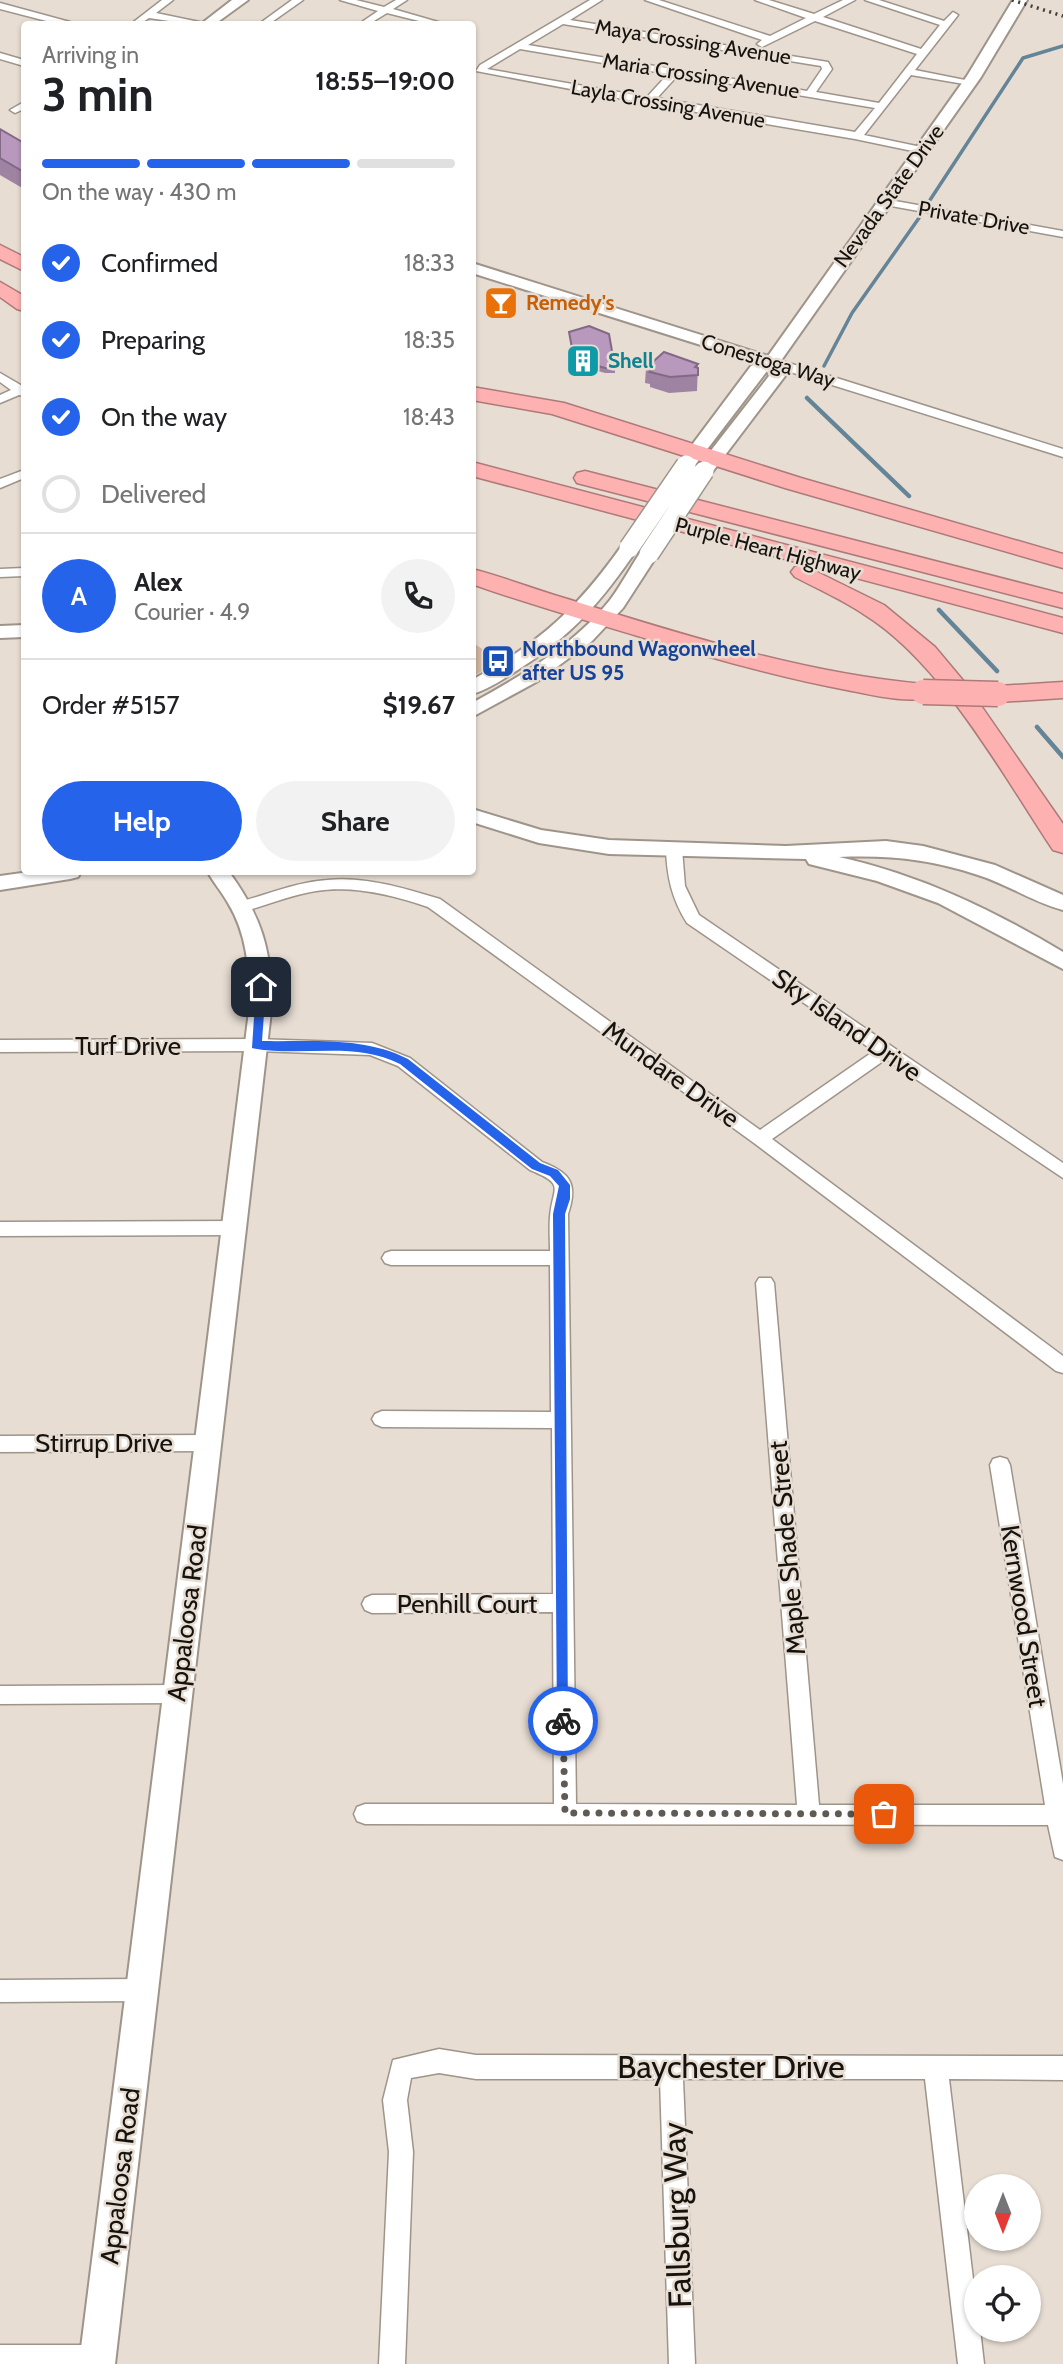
<!DOCTYPE html>
<meta charset="utf-8">
<style>
body{margin:0;font-family:Cabin,sans-serif;background:#f2f2f2;color:#202124;height:100vh;display:flex;flex-direction:column;font-size:26px;white-space:nowrap}
*{box-sizing:border-box;margin:0}
p{font-size:23px;color:#757577}
.icon{flex:none;width:38px;height:38px;fill:none;stroke:currentColor;stroke-width:2;stroke-linecap:round;stroke-linejoin:round}
.map{position:relative;flex:1;overflow:hidden}
.drawer{position:absolute;left:21px;top:21px;width:455px;height:854px;display:flex;flex-direction:column;background:#fff;border-radius:7px;box-shadow:0 2px 5px #0004}
.drawer>*{flex:none}
.needle{width:46px;rotate:180deg}
.fabs{position:absolute;left:964px;top:2174px;display:grid;gap:14px}
.fabs a{display:grid;place-items:center;width:77px;height:77px;border-radius:50%;background:#fff;box-shadow:0 2px 5px #0004;font-size:35px}
.pin{position:absolute;display:grid;place-items:center;width:60px;height:60px;color:#fff;margin:-30px;border-radius:14px;box-shadow:0 4px 10px #0006}
.courier{position:absolute;display:grid;place-items:center;width:70px;height:70px;margin:-35px;border:5px solid #2563eb;border-radius:50%;background:#fff;color:#222;box-shadow:0 2px 9px #0007}
.overview em{font-style:normal;font-weight:700}
.overview div{display:flex;flex-direction:column-reverse}
.overview{display:flex;align-items:center;justify-content:space-between;height:119px;padding:0 21px}
h1{font-size:46px;font-weight:700;line-height:52px}
.bar{display:grid;grid-template-columns:repeat(4,1fr);gap:10px 7px;align-content:center;height:84px;padding:0 21px}
.bar i{height:9px;border-radius:5px;background:#e0e0e0}
.bar .selected{background:#2563eb}
.bar p{grid-column:span 4}
.line{display:flex;align-items:center;gap:18px;padding:0 21px;border-top:2px solid #e0e0e0}
.line div{flex:1}
.round{display:grid;place-items:center;flex:none;width:74px;height:74px;border-radius:37px;background:#f2f2f2}
ol{padding:0 21px;list-style:none}
li{display:flex;align-items:center;gap:21px;height:77px}
li p{margin-inline-start:auto}
li .icon{padding:7px;border-radius:50%;background:#2563eb;color:#fff;stroke-width:4}
li:last-child{color:#757577}
li i{width:38px;height:38px;border:4px solid #e0e0e0;border-radius:50%}
.action{display:flex;gap:14px;margin-top:auto;padding:14px 21px}
.action a{flex:1;height:80px;border-radius:42px;background:#2563eb;color:#fff;font-size:28px;font-weight:700;line-height:80px;text-align:center}
.action a+a{background:#f2f2f2;color:#202124}
.map>svg:first-child{display:block}
</style>
<div class="map">
<svg width="1063" height="2364" viewBox="0 0 1063 2364">
<rect width="100%" height="100%" fill="#e7ddd3"/>
<!-- green -->
<path fill="#ceb69e" d="M473 643 501 661 473 676Z"/>
<g fill="none" stroke-linecap="round" stroke-linejoin="round">
<!-- stream-far1 -->
<path stroke="#648497" stroke-width="3.5" d="M930 200 1023 58 1063 46
M824 366 852 313 919 218"/>
<!-- stream -->
<path stroke="#648497" stroke-width="4.5" d="M807 398 909 496
M939 610 997 671
M1037 727 1063 757"/>
<!-- street casing -->
<g stroke="#9e948a" stroke-width="3">
<path id="street" d="M162 0H173L156 13 209 24H189L149 18 140 24H131Z
M292 0H303L269 24H259Z
M340 0H356L384 7 396 0H407L393 9 445 24H431L387 13 369 24H359L378 11Z
M590 0H602L570 20 828 62 832 69 816 92 879 103 917 54 815 21 762 47 757 44 762 40 645 0H659L770 36 806 18 755 0H769L814 14 843 0H855L823 17 921 49 940 25 865 0H879L944 21 953 12 958 15 915 70 975 82 970 85 911 75 864 135 926 148 927 150 922 153 855 139 649 104 476 71 480 65ZM563 24 821 66 822 69 807 91 528 45ZM520 49 668 74 647 97 487 69ZM678 75 875 108 855 132 657 98Z
M0 3 70 22 72 24H58L0 9Z
M0 53 24 60V66L0 59Z
M24 102V109L15 113 10 110Z
M884 199 1063 231V237L880 204 879 202Z
M768 359H776L1063 449V457L768 365Z
M0 373 24 387V396L19 395 0 403V395L11 390 0 382Z
M24 470V478L0 488V479Z
M24 568V576L0 577V569Z
M674 844 682 849 685 886 699 915 1063 1163V1178L886 1059 772 1139 1063 1356V1373L1056 1371 754 1143 428 907C393 895 353 885 316 891 291 895 267 905 242 912L234 907 236 903C266 895 296 882 327 880 364 876 404 888 440 899L760 1130 874 1051 687 923C672 899 667 877 666 849Z
M256 1039 372 1043 410 1058 542 1162C571 1173 578 1184 568 1214L576 1804 797 1805 756 1283 759 1278H771L774 1283 819 1805H1045L990 1465 993 1459 1000 1457 1007 1459 1010 1465 1063 1784V1860L1055 1857 1048 1825 365 1824 357 1821 354 1814 357 1807 365 1804H554L553 1612 372 1613 365 1610 362 1604 365 1598 372 1595 553 1594 552 1428 382 1427 375 1424 372 1419 375 1414 382 1411 551 1412 550 1265H391L385 1263 382 1258 385 1253 391 1251H550C550 1240 549 1228 550 1217 552 1187 567 1185 530 1170L398 1066 370 1055 256 1051 0 1052V1040Z
M234 1221 240 1223 243 1228 240 1233 234 1235 0 1236V1222Z
M208 1435 215 1437 218 1443 215 1449 208 1451 0 1452V1436Z
M177 1685 184 1687 188 1694 184 1701 177 1703 0 1704V1686Z
M142 1979 150 1982 154 1990 150 1998 142 2001 0 2002V1980Z
M439 2049 476 2055 1063 2056V2080L949 2079 976 2304V2329H980L984 2364H958L925 2079H683L695 2364H669L660 2079H476L439 2073 411 2078 407 2100 413 2152 405 2364H379L389 2152 383 2100 393 2060Z
M0 2345H98L107 2349 111 2358 108 2364H0Z"/>
</g>
<!-- secondary casing -->
<g stroke="#9e948a" stroke-width="4">
<path id="secondary" d="M232 0H248L215 24H201Z
M1013 0H1027L981 77 780 362 785 376 710 475 704 476 695 471 769 376 767 371 692 469 686 470 677 465 751 366 758 363 472 273V263L768 356 967 76Z
M629 542 638 548C602 601 571 637 516 671 503 679 488 690 472 694V680C541 642 578 608 623 544Z
M649 548 658 554 623 608 592 641 538 681 472 717V703C523 675 574 645 610 600 622 584 631 566 642 550Z
M24 625V637L0 638V626Z
M472 809 541 830 609 840 786 846 886 841 923 846 995 865 1063 895V910C1033 902 1007 884 978 875 930 859 889 855 839 857 920 875 993 910 1063 952V969L938 903 877 881 809 864 806 859 609 854 539 843 472 822Z
M29 872H81L78 877 70 879 0 890V876Z
M208 872H229C261 916 271 948 272 1003L115 2364H79L250 1003C249 968 247 934 228 903 222 892 213 882 208 872Z"/>
</g>
<!-- highway casing -->
<g stroke="#ad7a78" stroke-width="3">
<path id="highway" d="M0 245 24 257V271L0 259Z
M0 282 24 296V311L17 309 0 297Z
M472 387 564 403 801 478 1063 554V568L785 488 552 414 472 400Z
M472 462 1063 618V633L472 476Z
M585 471 1063 594V608L577 483 574 478 577 473Z
M803 565 884 605 935 647 966 684 1063 824V853L1053 850C1003 775 942 663 865 615 843 600 818 589 795 577L791 572 795 567Z
M472 569C503 577 534 589 564 598 682 634 800 673 923 684L932 687 936 692 932 697C907 704 873 695 847 690 777 677 709 657 641 637 584 620 528 604 472 584Z
M1063 682V698L998 702 989 699 985 694 989 689 998 686Z"/>
</g>
<!-- street -->
<use href="#street" fill="#fff" fill-rule="evenodd"/>
<!-- secondary -->
<use href="#secondary" fill="#fff" fill-rule="evenodd"/>
<!-- highway -->
<use href="#highway" fill="#feb1b1" fill-rule="evenodd"/>
<!-- rail -->
<path stroke="#44403b" stroke-width="3.5" stroke-dasharray="2 4.5" stroke-linecap="butt" d="M1012 0 1063 16"/>
<!-- secondary-bridge casing -->
<g stroke="#9e948a" stroke-width="22" stroke-linecap="butt">
<path id="secondary-bridge" d="M629 548 686 465
M649 554 704 471"/>
</g>
<!-- highway-bridge casing -->
<g stroke="#ad7a78" stroke-width="27" stroke-linecap="butt">
<path id="highway-bridge" d="M923 692 998 694"/>
</g>
<!-- secondary-bridge -->
<use href="#secondary-bridge" stroke="#fff" stroke-width="19"/>
<!-- highway-bridge -->
<use href="#highway-bridge" stroke="#feb1b1" stroke-width="24"/>
</g>
<!-- wall -->
<path fill="#9f83a3" d="M0 129 24 143V189L0 175Z
M569 332 615 368V373H605L574 364Z
M698 364 697 391 669 393 650 387V384L645 383 646 368Z"/>
<!-- building -->
<path fill="#b998be" stroke="#826a85" stroke-width="2" d="M0 129 24 143V172L0 158Z
M589 326 609 334 615 368H605L574 359 569 332Z
M664 352 698 364 695 367 698 368V375L670 377 650 372 653 370 646 368Z"/>
<!-- route -->
<path fill="#2563eb" d="M261 984 266 987 262 1041C311 1042 363 1036 408 1059L540 1163 558 1170 570 1185V1199L565 1214 568 1726H559L557 1721 553 1214 559 1186 550 1176 532 1169 400 1064C353 1040 302 1058 252 1048L256 987Z"/>
<g fill="none" stroke-linecap="round" stroke-linejoin="round">
<!-- done -->
<path stroke="#5f5a54" stroke-width="7" stroke-dasharray="0 12.6" d="M563 1721 565 1813 884 1814"/>
</g>
<!-- icons -->
<defs>
<g id="bar-square" transform="scale(1.75)"><rect x="-9" y="-9" width="18" height="18" rx="4" fill="#e8710a" stroke="#e7ddd3"/><path d="M-6-5H6L.8 .8V4.5H3.5V6h-7V4.5H-.8V.8Z" fill="#fff"/></g>
<g id="building-square" transform="scale(1.75)"><rect x="-9" y="-9" width="18" height="18" rx="4" fill="#0f9aa8" stroke="#e7ddd3"/><path d="M-4-6H4V6H1V3H-1V6H-4ZM-2.5-4.3h1.7v1.8h-1.7ZM.8-4.3h1.7v1.8H.8ZM-2.5-1h1.7V.8h-1.7ZM.8-1h1.7V.8H.8Z" fill="#fff"/></g>
<g id="bus-square" transform="scale(1.75)"><rect x="-9" y="-9" width="18" height="18" rx="4" fill="#1a4fb4" stroke="#e7ddd3"/><path d="M-5-6H5V4H4V6H2V4H-2V6H-4V4H-5ZM-3.5-4V0h7V-4ZM-3.5 1.2v1.5H-2V1.2ZM2 1.2v1.5H3.5V1.2Z" fill="#fff"/></g>
</defs>
<g fill-rule="evenodd">
<use href="#bar-square" x="501" y="303"/>
<use href="#building-square" x="583" y="361"/>
<use href="#bus-square" x="498" y="661"/>
</g>
<g text-anchor="middle" stroke-width="5" stroke-linejoin="round" paint-order="stroke">
<!-- far-street labels -->
<g font-size="21" fill="#16130f" stroke="#e7ddd3">
<text transform="translate(693 42) rotate(9)" y="7">Maya Crossing Avenue</text>
<text transform="translate(701 76) rotate(9)" y="7">Maria Crossing Avenue</text>
<text transform="translate(668 104) rotate(10)" y="7">Layla Crossing Avenue</text>
<text transform="translate(889 196) rotate(-54)" y="7">Nevada State Drive</text>
<text transform="translate(974 218) rotate(10)" y="7">Private Drive</text>
<text transform="translate(768 361) rotate(17)" y="7">Conestoga Way</text>
<text transform="translate(768 549) rotate(15)" y="7">Purple Heart Highway</text>
</g>
<!-- far-food labels -->
<g font-size="21" font-weight="bold" fill="#c56008" stroke="#e7ddd3" text-anchor="start">
<text x="526" y="310">Remedy's</text>
</g>
<!-- far-culture labels -->
<g font-size="21" font-weight="bold" fill="#0d838f" stroke="#e7ddd3" text-anchor="start">
<text x="608" y="368">Shell</text>
</g>
<!-- far-transit labels -->
<g font-size="21" font-weight="bold" fill="#164399" stroke="#e7ddd3" text-anchor="start">
<text x="522" y="656">Northbound Wagonwheel<tspan x="522" dy="24">after US 95</tspan></text>
</g>
<!-- street labels -->
<g font-size="26" fill="#16130f" stroke="#e7ddd3">
<text transform="translate(847 1025) rotate(35)" y="9">Sky Island Drive</text>
<text x="128" y="1055">Turf Drive</text>
<text transform="translate(671 1074) rotate(36)" y="9">Mundare Drive</text>
<text x="104" y="1452">Stirrup Drive</text>
<text transform="translate(787 1548) rotate(-95)" y="9">Maple Shade Street</text>
<text x="467" y="1613">Penhill Court</text>
<text transform="translate(187 1613) rotate(-83)" y="9">Appaloosa Road</text>
<text transform="translate(1024 1616) rotate(81)" y="9">Kernwood Street</text>
<text transform="translate(120 2176) rotate(-83)" y="9">Appaloosa Road</text>
</g>
<!-- near-street labels -->
<g font-size="32" fill="#16130f" stroke="#e7ddd3">
<text x="731" y="2078">Baychester Drive</text>
<text transform="translate(677 2215) rotate(-92)" y="11">Fallsburg Way</text>
</g>
</g>
</svg>
<div class="fabs">
<a><svg class="needle" viewBox="-14 -14 28 28"><path d="M0-13l5 13h-10z" fill="#e53935"/><path d="M0 13l5-13h-10z" fill="#757577"/></svg></a>
<a><svg class="icon" aria-label="locate" viewBox="0 0 24 24"><circle cx="12" cy="12" r="6"/><path d="M12 2v4M12 18v4M2 12h4M18 12h4"/></svg></a>
</div>
<div class="pin" style="left:884px;top:1814px;background:#ea580c"><svg class="icon" aria-label="bag" viewBox="0 0 24 24"><path d="M5 8h14l-1 12H6zM9 8a3 3 0 0 1 6 0"/></svg></div>
<div class="pin" style="left:261px;top:987px;background:#1f2937"><svg class="icon" aria-label="home" viewBox="0 0 24 24"><path d="M3 11l9-7 9 7M6 9v11h12V9"/></svg></div>
<div class="courier" style="left:563px;top:1721px"><svg class="icon" aria-label="bike" viewBox="0 0 24 24"><circle cx="6" cy="16" r="4"/><circle cx="18" cy="16" r="4"/><path d="M6 16l4-8h5l3 8M10 8l3 8H6M13 5h3"/></svg></div>
<section class="drawer">
<div class="overview"><div><h1>3 min</h1><p>Arriving in</p></div><em>18:55–19:00</em></div>
<div class="bar"><i class="selected"></i><i class="selected"></i><i class="selected"></i><i></i><p>On the way · 430 m</p></div>
<ol>
<li><svg class="icon" aria-label="check" viewBox="0 0 24 24"><path d="M5 12l5 5 9-10"/></svg>Confirmed<p>18:33</p></li>
<li><svg class="icon" aria-label="check" viewBox="0 0 24 24"><path d="M5 12l5 5 9-10"/></svg>Preparing<p>18:35</p></li>
<li><svg class="icon" aria-label="check" viewBox="0 0 24 24"><path d="M5 12l5 5 9-10"/></svg>On the way<p>18:43</p></li>
<li><i></i>Delivered</li>
</ol>
<div class="line" style="height:126px"><b class="round" style="background:#2563eb;color:#fff">A</b><div><b>Alex</b><p>Courier · 4.9</p></div><a class="round"><svg class="icon" aria-label="phone" viewBox="0 0 24 24"><path d="M5 4h4l2 5-3 2q2 4 5 5l2-3 5 2v4C11 20 4 13 5 4z"/></svg></a></div>
<div class="line" style="height:91px"><div>Order #5157</div><b>$19.67</b></div>
<div class="action"><a>Help</a><a>Share</a></div>
</section>
</div>
